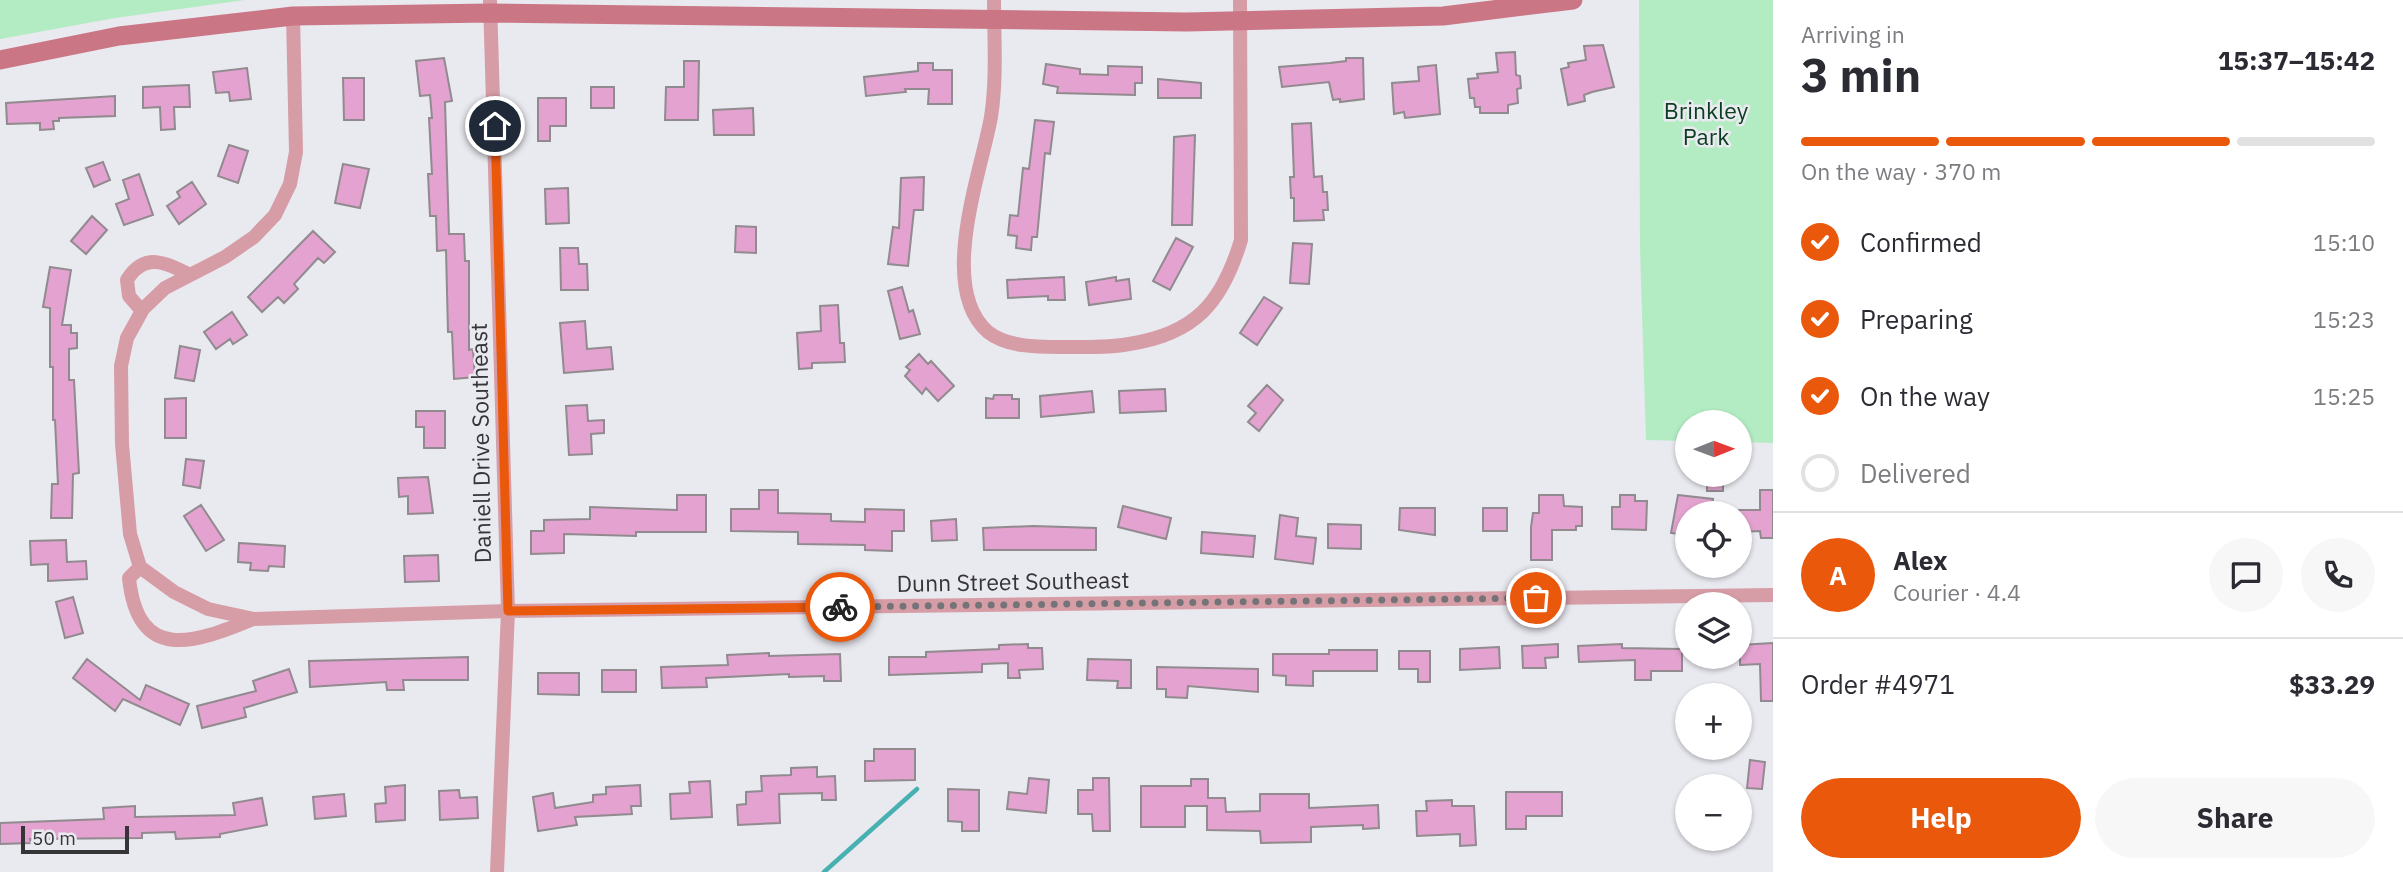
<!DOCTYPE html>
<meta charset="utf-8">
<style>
body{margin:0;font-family:"IBM Plex Sans",sans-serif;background:#f7f7f7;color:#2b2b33;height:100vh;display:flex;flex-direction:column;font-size:26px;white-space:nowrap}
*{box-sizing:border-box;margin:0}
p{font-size:23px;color:#7c7c81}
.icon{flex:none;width:38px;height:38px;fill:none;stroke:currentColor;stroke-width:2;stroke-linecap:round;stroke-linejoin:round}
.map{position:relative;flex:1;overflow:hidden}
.drawer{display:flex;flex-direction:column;background:#fff;width:630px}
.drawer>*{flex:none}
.needle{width:46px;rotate:89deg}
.controls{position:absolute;left:1675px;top:410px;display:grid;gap:14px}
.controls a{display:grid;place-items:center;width:77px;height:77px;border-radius:50%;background:#fff;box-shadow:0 2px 5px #0004;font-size:35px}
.scale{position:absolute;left:21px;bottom:18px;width:108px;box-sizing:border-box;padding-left:7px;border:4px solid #353538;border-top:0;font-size:19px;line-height:24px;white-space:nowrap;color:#353538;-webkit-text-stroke:5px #e9e9f0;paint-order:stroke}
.pin{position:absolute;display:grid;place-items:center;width:60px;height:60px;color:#fff;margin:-30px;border:4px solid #fff;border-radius:50%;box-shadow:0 2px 7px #0007}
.courier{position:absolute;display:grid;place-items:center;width:70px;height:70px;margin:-35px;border:5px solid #ea580c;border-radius:50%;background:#fff;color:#222;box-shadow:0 2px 9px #0007}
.headline em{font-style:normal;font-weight:800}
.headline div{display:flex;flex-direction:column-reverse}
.headline{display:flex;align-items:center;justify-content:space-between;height:119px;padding:0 28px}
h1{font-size:46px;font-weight:800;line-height:52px}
.bar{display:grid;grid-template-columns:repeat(4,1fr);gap:10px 7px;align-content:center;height:84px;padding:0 28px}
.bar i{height:9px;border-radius:5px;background:#e1e1e2}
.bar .on{background:#ea580c}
.bar p{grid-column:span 4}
.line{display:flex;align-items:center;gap:18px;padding:0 28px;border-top:2px solid #e1e1e2}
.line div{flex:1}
.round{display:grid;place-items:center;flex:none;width:74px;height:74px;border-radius:37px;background:#f7f7f7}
ol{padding:0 28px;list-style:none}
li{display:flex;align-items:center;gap:21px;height:77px}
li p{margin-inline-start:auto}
li .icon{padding:7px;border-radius:50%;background:#ea580c;color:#fff;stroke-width:4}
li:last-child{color:#7c7c81}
li i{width:38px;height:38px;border:4px solid #e1e1e2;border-radius:50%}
.button{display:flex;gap:14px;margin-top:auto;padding:14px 28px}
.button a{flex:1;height:80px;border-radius:42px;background:#ea580c;color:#fff;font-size:28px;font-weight:800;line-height:80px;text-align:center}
.button a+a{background:#f7f7f7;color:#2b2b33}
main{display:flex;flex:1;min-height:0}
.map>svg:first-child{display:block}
</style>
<main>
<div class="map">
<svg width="1773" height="872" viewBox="0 0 1773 872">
<rect width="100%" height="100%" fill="#e9e9f0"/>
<!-- green -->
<path fill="#b3ecc2" d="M0 0H245L115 18 0 39Z
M1639 0H1773V443L1740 442V422H1687V441L1646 440 1640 249Z"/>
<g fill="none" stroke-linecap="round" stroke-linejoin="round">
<!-- stream -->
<path stroke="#47b1b1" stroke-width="4.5" d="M824 872 917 789"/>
</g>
<!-- building -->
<path fill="#e3a2cf" stroke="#918a8e" stroke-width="2" d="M1603 45 1614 87 1592 92 1584 95 1585 101 1568 105 1561 69 1569 67 1568 63 1586 60 1584 46Z
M1515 52 1516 75 1520 76 1521 88 1517 89 1518 103 1508 105V113H1480V107H1475L1474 98H1470L1468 79 1478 78 1477 74 1498 72 1496 53Z
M444 58 452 101 445 102 449 234H464L465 261H469V350L473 349 475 377 454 379 452 332H448L446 250 437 251 436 216H430L428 174H432L429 118H432L430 95 420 96 416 61Z
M1346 58H1363L1364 99 1340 102V99L1333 100 1329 82 1282 87 1279 67 1330 63 1346 61Z
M684 61H699L698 120H665L666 87H684Z
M918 63H933V70H952V104H928L929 89H905L906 92 866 96 864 77 918 71Z
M1046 64 1080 69V74L1108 75V66L1142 67V83H1135V95L1057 93 1058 87 1043 84Z
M1436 65 1440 114 1405 118 1404 112 1394 114 1392 83 1419 81 1418 67Z
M247 68 251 99 230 101 229 92 216 93 213 72Z
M343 78H364V120H344Z
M1158 79 1201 83V98H1158Z
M189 85 190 107H174L175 129 161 130 160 107 143 108V87Z
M591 87H614V108H591Z
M115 96V116L59 118V121H53L54 129 40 130V123L7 124 6 103Z
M538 98H566V126H550V141H538Z
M753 108 754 135H714L713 110Z
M1035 120 1054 122 1050 154 1045 153 1037 237H1032L1031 250 1016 248 1017 236 1008 235 1010 215 1018 216 1023 168 1029 169Z
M1311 123 1314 177 1322 176 1323 192H1327L1328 210H1323L1324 220 1294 221V198H1291L1290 177H1294L1292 124Z
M1195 135 1192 225H1172L1174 137Z
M229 145 248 151 238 183 218 176Z
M103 162 110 180 94 187 86 168Z
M343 164 369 169 360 208 335 203Z
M139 174 153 215 124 225 116 204 129 199 123 180Z
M924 177 923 210H914L908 266 888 264 893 227 899 228 901 178Z
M192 182 206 204 179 224 167 206 180 197 177 192Z
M568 188 569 223 546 224 545 189Z
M92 216 107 230 86 254 71 241Z
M736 226 756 227V253L735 252Z
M313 231 335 252 324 263 318 258 294 284 298 289 284 303 278 297 262 312 248 297Z
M1176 238 1193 247 1170 290 1153 281Z
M1293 243 1312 244 1309 284 1290 283Z
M560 248H578L579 264H587L588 290H561Z
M50 267 71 270 62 325H71V333H77V348L69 349V380H74L79 473 73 474 72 518H51L52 484H58L55 420H53V367H50V308L43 307Z
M1064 277 1065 300H1048V296L1008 298 1007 280Z
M1116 277V281L1129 279 1131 299 1089 305 1086 282Z
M902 287 909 312 913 310 920 334 900 339 888 291Z
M1264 297 1282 308 1257 345 1240 333Z
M838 305 840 343H844L845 362 812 363V368L799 369 797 333 821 331 820 306Z
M232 312 247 335 233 344 230 339 216 349 204 332Z
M585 321 587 349 611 347 613 369 564 373 560 323Z
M180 346 200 350 194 381 175 378Z
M919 354 928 364 931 361 954 386 938 401 926 388 922 394 905 376 910 370 906 367Z
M1267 385 1283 400 1259 431 1248 422 1256 413 1248 406Z
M1165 389 1166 411 1120 413 1119 391Z
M1092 391 1094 412 1041 417 1040 396Z
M994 395H1012V399H1019V418H986V398L993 399Z
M186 398V438H165V399Z
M587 405 588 421 604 420V433L591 434 592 454 569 455 566 406Z
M416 411H445V448H424V427H416Z
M186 459 204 461 200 488 183 485Z
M1707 474H1723V491H1707Z
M428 477 433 513 408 514V496L399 497 398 478Z
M759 490H778V513L831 514V521L865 522V509L904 510V531H892V551L865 550V545L798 544V532L731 531V509H759Z
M1760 490H1773V538H1761L1760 531 1740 532 1739 510H1760Z
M677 495H706V532H636V536L564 534V553L531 554V531H544V520L590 519V507L677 510Z
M1539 495H1563L1564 506 1582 507V526H1576V530H1552V560H1531V527L1533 513H1539Z
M1620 495H1635V501H1647L1646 530 1612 529V507H1620Z
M1678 495 1713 499 1711 513H1687V535L1671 533Z
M201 505 224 540 206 551 184 516Z
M1123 506 1171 518 1166 539 1118 527Z
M1400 508H1435V535L1399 530Z
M1483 508H1507V531H1483Z
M1280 515 1298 518 1296 536 1316 538 1313 564 1275 559Z
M956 519 957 540 932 541 931 521Z
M1328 524 1361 525V549L1328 548Z
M1033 526 1096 528V550H984L983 528Z
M1202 532 1255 536 1253 557 1201 553Z
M66 540 67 562 86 561 87 579 48 581V564L31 565 30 541Z
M239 543 285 546 284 567 269 566 268 571 250 570 251 563 238 562Z
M438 555 439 581 405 582 404 556Z
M73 597 83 633 65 638 56 602Z
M1773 643V701H1761L1760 664 1740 665V645Z
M1028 644V648H1042L1043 669 1019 670 1020 678H1008V663L982 664V672L889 675V657H926V652L999 649V645Z
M1558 644V657L1545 658 1546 668H1523L1522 646Z
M1622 644V648L1682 649V671H1651V680H1635V660L1579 662 1578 646Z
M1499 647 1500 668 1460 670V649Z
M1329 650H1377V671H1313V686L1286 685V676L1273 675V654H1329Z
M1399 651H1430V682H1418V669H1399Z
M769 653V656L840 654 841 681H824V676L789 677V674L706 678 707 687 662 688 661 667 728 665 727 655Z
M468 657V680H403L404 690H387L386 682 310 687 309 661Z
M87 659 140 700 146 685 189 704 180 725 123 699 115 711 73 678Z
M1088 659 1131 660V688H1117L1118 681 1087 680Z
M1157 667 1258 669V692L1188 686 1187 698 1166 697V689H1157Z
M289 669 297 692 244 708 246 717 202 728 197 706 256 691 253 681Z
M602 670H636V692H602Z
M538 673H579V695L538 694Z
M874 749H915V780L865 781V761H874Z
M1750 760 1765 762 1762 789 1747 788Z
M817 767V777L835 776 836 800H822V793L779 794 780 823 738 825 737 805 746 804V792L762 791 761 776 791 775V768Z
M1029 778 1049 780 1046 813 1007 809 1009 792 1027 794Z
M1093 778H1109L1110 831H1093L1092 814H1078V790H1093Z
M1191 779H1208V798H1225L1226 812 1260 811V794H1309V808L1378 805 1379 828 1363 829V825L1311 827V842L1261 843 1260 831 1207 830V806H1185V827H1141V786H1191Z
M710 781 712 817 671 819 670 794 690 793 689 782Z
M405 785V820L376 822 375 804 386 803 385 787Z
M640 785 641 806H631L632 814 575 817 577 825 538 831 533 797 553 793 555 808 593 802V795L606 794V787Z
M948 789 979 790V831H962V822L948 821Z
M459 790 460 798 477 797 478 818 440 820 439 791Z
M1506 792H1562V816H1526V829H1506Z
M344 794 346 816 315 819 313 797Z
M262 798 267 825 220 834V837L176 839 175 832 142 833V838L30 839 31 843 0 844V823L104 819 103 808 135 806V817L235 815 233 803Z
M1452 800V806H1474L1476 845 1460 846V834L1417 836 1416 811H1427L1426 801Z"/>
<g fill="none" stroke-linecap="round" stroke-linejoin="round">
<!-- street -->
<path stroke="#d79da6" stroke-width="14" d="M490 0 508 611 497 872
M994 0C994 38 997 79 991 117 981 173 937 288 988 332 1008 348 1041 347 1065 347 1086 347 1108 348 1129 344 1195 334 1222 303 1241 240L1240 0
M293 16 296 152 290 184 275 215 254 237 225 257 165 288 143 309 127 338 121 366 122 444 130 534 140 567 174 592 208 609 254 619 508 611 1773 595
M142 311 129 296 127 280C144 252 166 262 190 275
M140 567 129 578C138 664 195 643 253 619"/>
<!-- secondary -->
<path stroke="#ca7685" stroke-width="19" d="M0 60 119 36 293 16 490 13 1187 22 1443 16 1573 0"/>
</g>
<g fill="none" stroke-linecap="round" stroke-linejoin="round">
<!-- done -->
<path stroke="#747478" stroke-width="7" stroke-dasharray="0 12.6" d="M840 607 1536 598"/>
<!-- route -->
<path stroke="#ea580c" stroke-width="9" d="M495 126 508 611 840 607"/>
</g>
<g text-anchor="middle" stroke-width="5" stroke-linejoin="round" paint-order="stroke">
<!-- park labels -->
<g font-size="23" fill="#0a3e1f" stroke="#e9e9f0">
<text x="1706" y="119">Brinkley<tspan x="1706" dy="26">Park</tspan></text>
</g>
<!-- street labels -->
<g font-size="23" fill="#353538" stroke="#e9e9f0">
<text transform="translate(481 443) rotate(-91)" y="8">Daniell Drive Southeast</text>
<text transform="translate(1013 582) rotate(-1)" y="8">Dunn Street Southeast</text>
</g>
</g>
</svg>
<div class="controls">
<a><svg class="needle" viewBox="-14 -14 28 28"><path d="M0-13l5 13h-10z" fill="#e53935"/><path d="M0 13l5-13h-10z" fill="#7c7c81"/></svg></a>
<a><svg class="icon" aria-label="locate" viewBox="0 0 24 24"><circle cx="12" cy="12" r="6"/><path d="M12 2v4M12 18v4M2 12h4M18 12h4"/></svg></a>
<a><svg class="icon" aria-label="layers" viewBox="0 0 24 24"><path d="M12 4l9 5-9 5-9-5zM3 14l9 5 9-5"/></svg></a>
<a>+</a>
<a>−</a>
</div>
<div class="scale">50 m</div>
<div class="pin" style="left:1536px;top:598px;background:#ea580c"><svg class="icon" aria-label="bag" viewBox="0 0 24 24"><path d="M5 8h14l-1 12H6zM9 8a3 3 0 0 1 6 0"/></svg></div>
<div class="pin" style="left:495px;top:126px;background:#1f2937"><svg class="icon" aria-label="home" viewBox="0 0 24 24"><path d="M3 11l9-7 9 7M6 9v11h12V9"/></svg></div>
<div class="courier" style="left:840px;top:607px"><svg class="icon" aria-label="bike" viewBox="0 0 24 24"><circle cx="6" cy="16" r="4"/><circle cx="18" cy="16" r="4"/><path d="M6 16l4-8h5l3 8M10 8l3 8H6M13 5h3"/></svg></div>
</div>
<section class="drawer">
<div class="headline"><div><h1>3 min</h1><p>Arriving in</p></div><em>15:37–15:42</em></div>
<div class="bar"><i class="on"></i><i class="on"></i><i class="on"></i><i></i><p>On the way · 370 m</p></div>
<ol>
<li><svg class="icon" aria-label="check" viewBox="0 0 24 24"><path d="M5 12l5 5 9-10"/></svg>Confirmed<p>15:10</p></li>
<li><svg class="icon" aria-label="check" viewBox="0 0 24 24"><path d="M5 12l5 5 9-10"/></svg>Preparing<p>15:23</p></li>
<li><svg class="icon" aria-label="check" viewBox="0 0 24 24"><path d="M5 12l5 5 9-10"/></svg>On the way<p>15:25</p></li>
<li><i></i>Delivered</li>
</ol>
<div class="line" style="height:126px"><b class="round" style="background:#ea580c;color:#fff">A</b><div><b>Alex</b><p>Courier · 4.4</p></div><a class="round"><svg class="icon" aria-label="chat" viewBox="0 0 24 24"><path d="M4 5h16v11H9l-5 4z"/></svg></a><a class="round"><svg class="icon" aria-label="phone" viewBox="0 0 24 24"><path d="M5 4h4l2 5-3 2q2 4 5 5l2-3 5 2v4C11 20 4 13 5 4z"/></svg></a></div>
<div class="line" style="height:91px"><div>Order #4971</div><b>$33.29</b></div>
<div class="button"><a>Help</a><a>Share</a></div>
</section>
</main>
